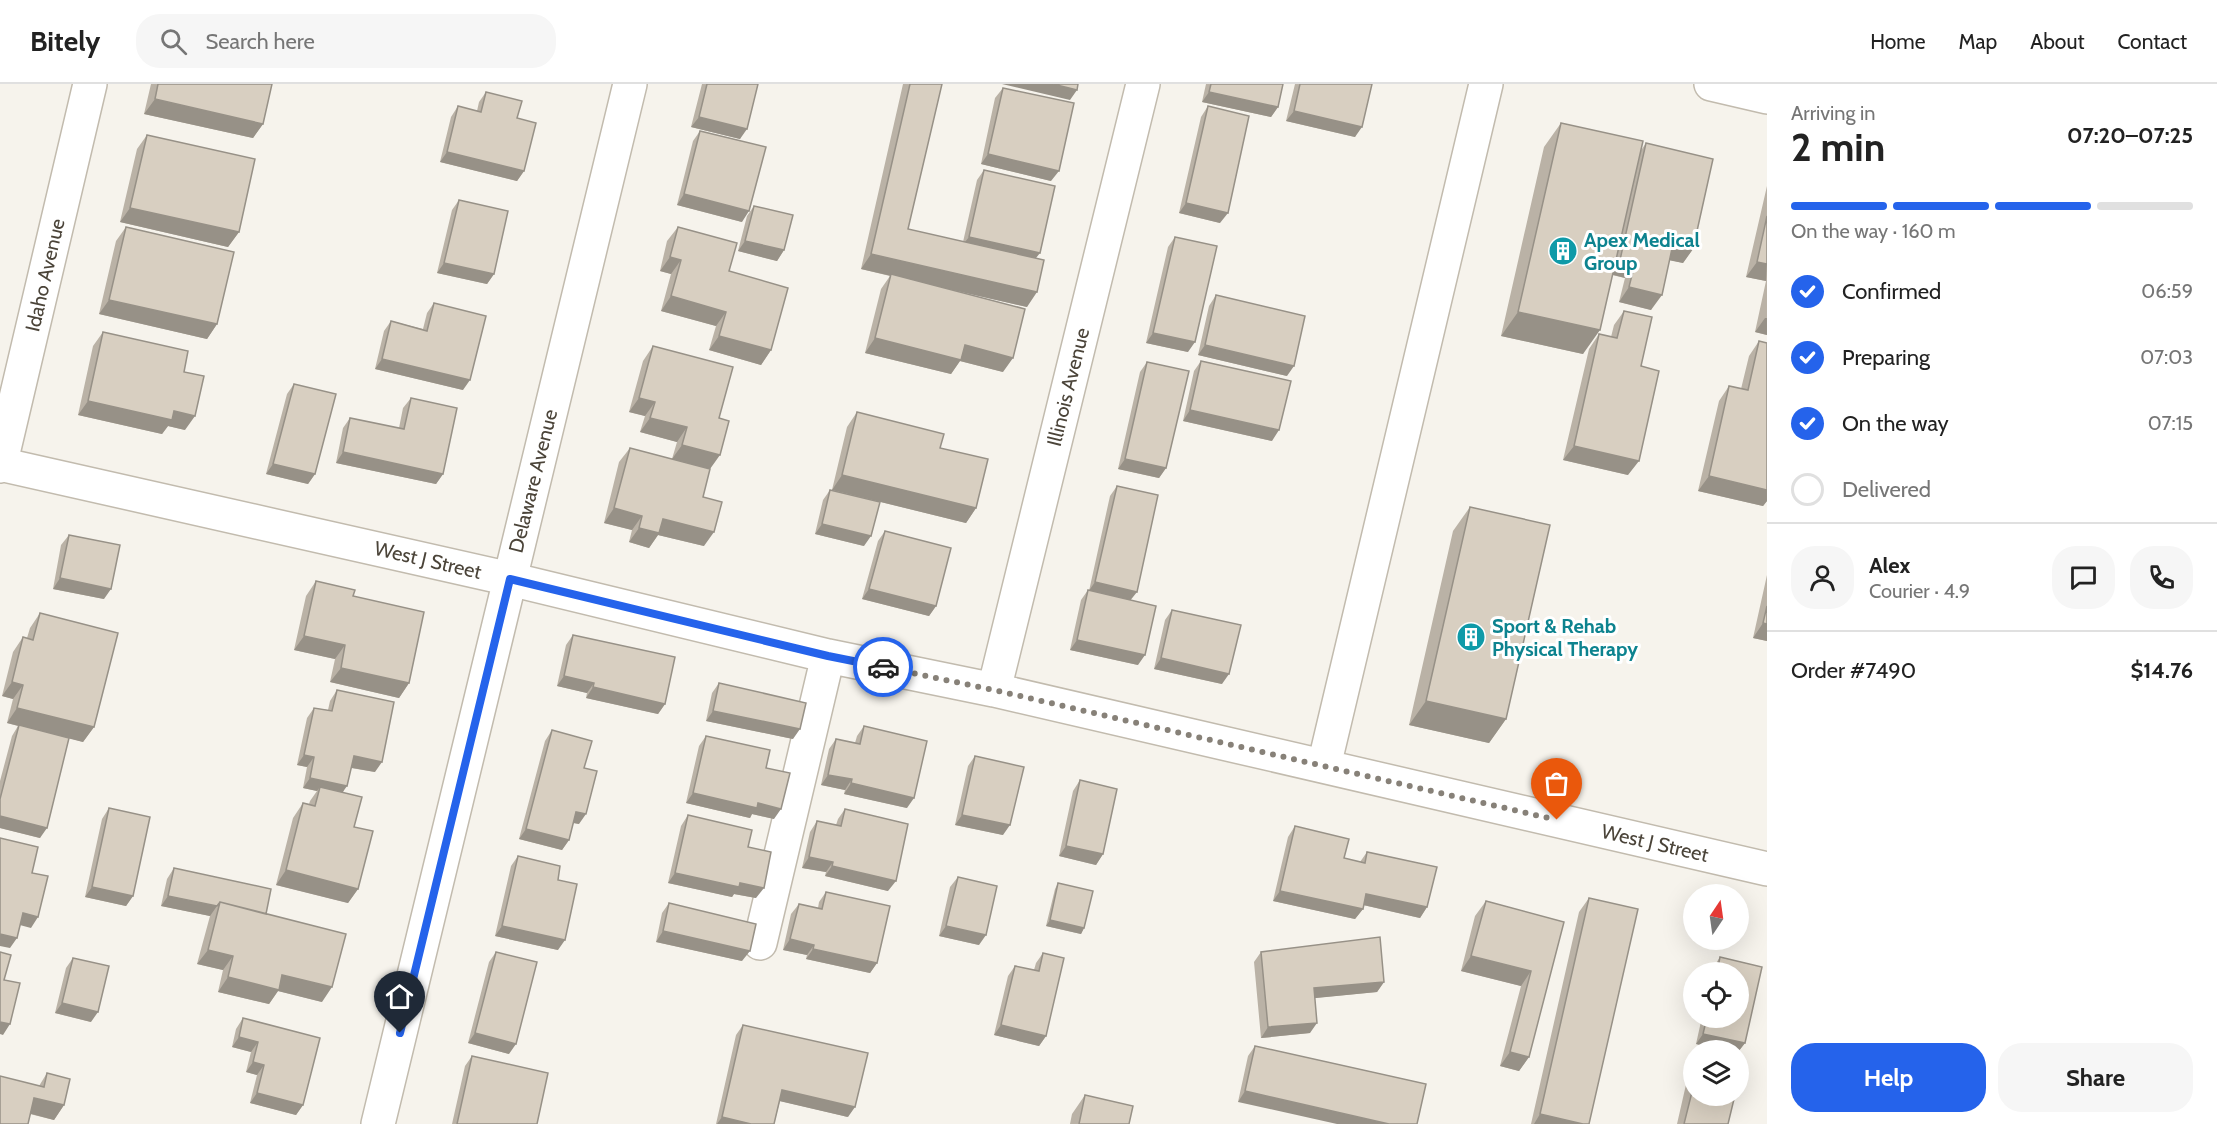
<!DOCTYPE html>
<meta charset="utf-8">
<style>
body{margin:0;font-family:Cabin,sans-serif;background:#f6f6f6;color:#222;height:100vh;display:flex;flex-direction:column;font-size:22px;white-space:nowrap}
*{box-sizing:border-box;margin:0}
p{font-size:20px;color:#767676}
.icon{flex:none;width:33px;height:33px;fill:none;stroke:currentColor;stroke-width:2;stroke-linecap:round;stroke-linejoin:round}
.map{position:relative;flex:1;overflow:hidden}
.sheet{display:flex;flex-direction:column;background:#fff;width:450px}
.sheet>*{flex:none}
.needle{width:39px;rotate:13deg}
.fabs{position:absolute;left:1683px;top:800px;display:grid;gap:12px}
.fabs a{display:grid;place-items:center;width:66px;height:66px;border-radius:50%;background:#fff;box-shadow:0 6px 24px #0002;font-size:30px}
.pin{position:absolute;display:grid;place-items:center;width:51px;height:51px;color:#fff;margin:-62px -26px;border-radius:50% 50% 50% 0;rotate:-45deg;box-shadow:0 0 6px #0007}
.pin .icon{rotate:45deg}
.courier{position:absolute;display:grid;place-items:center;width:60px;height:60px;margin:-30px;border:4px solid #2563eb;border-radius:50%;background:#fff;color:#222;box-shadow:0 2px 8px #0007}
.headline em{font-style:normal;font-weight:700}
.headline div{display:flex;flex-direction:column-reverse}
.headline{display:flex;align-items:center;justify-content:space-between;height:102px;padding:0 24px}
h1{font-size:39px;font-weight:700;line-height:45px}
.bar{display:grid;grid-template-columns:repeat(4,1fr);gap:9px 6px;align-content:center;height:72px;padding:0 24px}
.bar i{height:8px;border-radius:4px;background:#e0e0e0}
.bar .on{background:#2563eb}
.bar p{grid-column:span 4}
.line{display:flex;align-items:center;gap:15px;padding:0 24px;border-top:2px solid #e0e0e0}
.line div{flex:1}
.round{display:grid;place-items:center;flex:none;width:63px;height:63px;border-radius:24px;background:#f6f6f6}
ol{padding:0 24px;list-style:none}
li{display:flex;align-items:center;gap:18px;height:66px}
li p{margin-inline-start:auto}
li .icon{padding:6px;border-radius:50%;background:#2563eb;color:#fff;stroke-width:4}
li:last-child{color:#767676}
li i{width:33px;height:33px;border:3px solid #e0e0e0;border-radius:50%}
.primary-button{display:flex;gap:12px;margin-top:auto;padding:12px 24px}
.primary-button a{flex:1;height:69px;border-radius:24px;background:#2563eb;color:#fff;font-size:24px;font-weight:700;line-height:69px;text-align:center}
.primary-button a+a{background:#f6f6f6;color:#222}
header{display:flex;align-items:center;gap:36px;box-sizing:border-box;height:84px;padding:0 30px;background:#fff;border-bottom:2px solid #e0e0e0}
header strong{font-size:28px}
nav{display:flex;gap:33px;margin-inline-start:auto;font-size:21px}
.search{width:420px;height:54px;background:#f6f6f6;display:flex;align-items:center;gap:15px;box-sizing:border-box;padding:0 21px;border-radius:24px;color:#767676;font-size:22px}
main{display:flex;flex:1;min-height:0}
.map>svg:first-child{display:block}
</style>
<header>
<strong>Bitely</strong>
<div class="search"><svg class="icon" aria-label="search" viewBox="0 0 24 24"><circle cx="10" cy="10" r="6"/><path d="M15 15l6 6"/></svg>Search here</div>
<nav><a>Home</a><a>Map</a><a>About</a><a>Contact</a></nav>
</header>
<main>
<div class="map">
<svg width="1767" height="1040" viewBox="0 0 1767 1040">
<rect width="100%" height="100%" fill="#f6f3ec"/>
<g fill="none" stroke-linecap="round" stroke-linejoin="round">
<!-- minor casing -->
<g stroke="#c2bbae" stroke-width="36">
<path id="minor" d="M1711 0 1767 13
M0 380 510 495 828 572 994 606 1767 785
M0 382 90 0
M994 606 1143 0
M1324 682 1486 0
M760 859 828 572
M378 1040 630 0"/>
</g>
<!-- minor -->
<use href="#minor" stroke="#fff" stroke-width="33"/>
</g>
<!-- wall -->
<path fill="#bab2a6" d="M151 0H272L263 40 253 54 144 30Z
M702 0H758L740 55 691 43Z
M903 0H942L908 145 963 158 977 96 984 86 1036 174 1027 223 945 204 1003 288 960 277 951 290 865 269 881 205 890 192 861 185Z
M1206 0H1283L1278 23 1271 33 1202 18Z
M1295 0H1372L1355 53 1286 37Z
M1003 4 1051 97 981 80 995 14Z
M486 8 524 87 517 97 440 78 451 33 458 22 477 27 479 18Z
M1208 22 1220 139 1179 129 1201 33Z
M1561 39 1640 68 1646 59 1693 165 1683 179 1670 176 1651 226 1619 218 1625 194 1612 191 1583 270 1501 252 1544 63Z
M700 47 742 138 677 121 693 57Z
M147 51 239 148 228 163 120 138 137 65Z
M1767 102V251L1755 248 1766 197 1746 193Z
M459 116 494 190 487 200 437 189 452 126Z
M754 122 784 166 777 177 738 167 747 132Z
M126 143 217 240 207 255 99 230 116 157Z
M678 143 729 187 771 266 761 281 709 266 716 242 661 227 671 190 660 187 667 157Z
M1175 153 1188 268 1146 259 1168 163Z
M1216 211 1287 292 1198 271 1209 222Z
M434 219 463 306 375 285 384 247 391 237 423 245 427 229Z
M1624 227 1641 282 1628 391 1563 376 1589 265 1599 250 1611 253 1614 241Z
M103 248 185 346 168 342 162 350 78 331 93 262Z
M1759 257 1767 259V417L1763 422 1698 407 1719 317 1729 302 1741 305 1749 272Z
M653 262 719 334 710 385 698 382 703 413 704 462 658 451 649 464 629 458 632 446 604 439 619 378 630 364 672 375 677 358 640 348 645 332 629 328 643 277Z
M1201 277 1272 357 1183 337 1194 287Z
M1147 278 1166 384 1159 394 1118 385 1140 288Z
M294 300 315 390 308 400 266 390 287 310Z
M411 314 443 390 436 400 336 379 343 344 350 334 399 344 403 324Z
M857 328 940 364 976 424 966 439 832 406 847 343Z
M1117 402 1131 516 1138 581 1070 566 1081 516 1088 506 1089 507 1110 412Z
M830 406 864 462 815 450 823 416Z
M1470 423 1506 635 1489 659 1409 641 1453 447Z
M885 447 936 522 929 532 862 515 878 457Z
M69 451 104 515 53 505 61 461Z
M1767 491V557L1753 554Z
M316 497 353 512 409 599 399 614 330 598 335 575 294 566 306 512Z
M1172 526 1222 600 1154 585 1165 536Z
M40 529 94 643 83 658 69 654 40 754 0 744V697L12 652 18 642 7 639 13 615 2 612 13 568 23 553 27 554 30 544Z
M573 551 665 620 658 630 586 614 587 609 557 602 566 561Z
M719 599 793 655 706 637 712 609Z
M337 606 375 688 351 684 343 708 354 743 358 805 348 819 276 801 293 734 303 719 309 720 310 717 317 707 303 704 307 683 297 681 307 634 314 624 328 626 330 617Z
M864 642 907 724 844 710 845 706 821 701 829 665 836 655 855 659 857 652Z
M552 646 579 740 573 739 569 756 562 766 519 755 545 657Z
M706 652 766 684 774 735 752 730 750 734 686 719 699 662Z
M975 672 1003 751 955 741 968 682Z
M1080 696 1103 770 1096 781 1059 772 1073 707Z
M109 724 133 812 126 822 85 813 102 735Z
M845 725 888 807 825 792 826 788 802 784 810 748 817 737 836 741 838 735Z
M688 731 748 763 756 814 734 810 732 813 668 799 681 742Z
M1295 742 1344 774 1360 778 1367 768 1427 823 1420 834 1363 821V825L1355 835 1273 817 1288 753Z
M518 772 558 796V866L495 852 511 782Z
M174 784 266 830 322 918 278 907 269 920 218 908 223 886 197 880 210 832 161 822 167 795Z
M958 793 979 861 939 852 950 803Z
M1058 799 1084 844 1081 850 1046 842 1055 805Z
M826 808 877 879 870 889 806 875 807 871 783 866 791 830 799 820 818 824 819 818Z
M1589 814V1040H1531L1579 828Z
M1486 817 1564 838 1529 973 1519 987 1500 982 1521 902 1461 887 1475 832Z
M669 819 742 877 656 858 662 829Z
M496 868 509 970 468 959 489 878Z
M1261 868 1384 898 1377 908 1314 914 1310 949 1261 954 1254 878Z
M1043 869 1046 952 1039 962 994 951 1008 892 1015 882 1034 886 1036 879Z
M1720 873 1762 883 1745 959 1738 968V966H1723L1696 960 1702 933H1738V888H1712L1713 884Z
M73 874 91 938 55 929 66 884Z
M243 934 303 1021 296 1031 250 1019 257 991 246 988 251 968 232 963 236 945Z
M743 941 848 1033 780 1017 774 1040H716L736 951Z
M1255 962 1426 1000 1238 1018 1248 972Z
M472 972 537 1040H452L465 982Z
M1694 978V1011L1728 1040H1677L1690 983Z
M47 989 64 1021 54 1036 30 1030 39 1002Z
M1085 1011 1129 1040H1070L1072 1030Z"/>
<!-- shaded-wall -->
<path fill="#979187" d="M1002 0H1053L1077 6 1070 16Z
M1209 8 1278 23 1271 33 1202 18Z
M155 15 263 40 253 54 144 30Z
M1294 27 1362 43 1355 53 1286 37Z
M699 33 747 45 740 55 691 43Z
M447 68 524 87 517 97 440 78Z
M988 70 1059 87 1051 97 981 80Z
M684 110 749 127 742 138 677 121Z
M1186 119 1228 129 1220 139 1179 129Z
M130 124 239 148 228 163 120 138Z
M969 153 1040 169 1032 179 961 163Z
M745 157 784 166 777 177 738 167Z
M1673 160 1693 165 1683 179 1663 175Z
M871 170 1037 208 1027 223 861 185Z
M670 173 681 176 671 190 660 187Z
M1620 176 1635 179 1625 194 1610 190Z
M1757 178 1767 180 1766 197 1746 193Z
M444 179 494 190 487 200 437 189Z
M1629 203 1662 211 1651 226 1619 218Z
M671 212 726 228 716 242 661 227Z
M109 216 217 240 207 255 99 230Z
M1518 228 1600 246 1583 270 1501 252Z
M1765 234H1767V251L1755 248Z
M1153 249 1195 258 1188 268 1146 259Z
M719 252 771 266 761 281 709 266Z
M875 254 965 261 1013 274 1003 288 960 277 951 290 865 269Z
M1205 261 1294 282 1287 292 1198 271Z
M382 275 470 296 463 306 375 285Z
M639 314 655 318 645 332 629 328Z
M88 317 174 327 195 332 185 346 168 342 162 350 78 331Z
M1190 326 1279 346 1272 357 1183 337Z
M650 334 687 343 677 358 640 348Z
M682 361 720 371 710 385 672 375Z
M1574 362 1639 377 1628 391 1563 376Z
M343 368 443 390 436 400 336 379Z
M1125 375 1166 384 1159 394 1118 385Z
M273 380 315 390 308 400 266 390Z
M842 391 976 424 966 439 832 406Z
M1709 392 1767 406V417L1763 422 1698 407Z
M614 424 642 432 632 446 604 439Z
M663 435 714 448 704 462 658 451 649 464 629 458 639 444Z
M822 440 871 452 864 462 815 450Z
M60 494 111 505 104 515 53 505Z
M1095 498 1137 508 1129 518 1088 508Z
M869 505 936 522 929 532 862 515Z
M1763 539 1767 540V557L1753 554Z
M304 552 345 561 335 575 294 566Z
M1077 556 1145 571 1138 581 1070 566Z
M1161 574 1229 590 1222 600 1154 585Z
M341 584 409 599 399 614 330 598Z
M564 592 594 599 587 609 557 602Z
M12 598 23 601 13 615 2 612Z
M593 603 665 620 658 630 586 614Z
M1426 617 1506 635 1489 659 1409 641Z
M17 624 94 643 83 658 7 639Z
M713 627 800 645 793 655 706 637Z
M304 671 314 673 307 683 297 681Z
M354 672 382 678 375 688 347 683Z
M828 691 852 695 845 706 821 701Z
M310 694 347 702 340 712 320 703 317 707 303 704Z
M851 699 914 714 907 724 844 710Z
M693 709 758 719 781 725 774 735 752 730 750 734 686 719Z
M576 728 586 730 579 740 569 738Z
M962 731 1010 741 1003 751 955 741Z
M0 732 47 744 40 754 0 744Z
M526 745 569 756 562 766 519 755Z
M1066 762 1103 770 1096 781 1059 772Z
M809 773 833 778 826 788 802 784Z
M832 782 896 797 888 807 825 792Z
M286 786 358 805 348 819 276 801Z
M675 789 740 799 764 804 756 814 734 810 732 813 668 799Z
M92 803 133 812 126 822 85 813Z
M1280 807 1363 825 1355 835 1273 817Z
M1366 810 1427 823 1420 834 1359 820Z
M168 812 217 822 210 832 161 822Z
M23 829 38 833 31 844 16 840Z
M1050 836 1084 844 1081 850 1046 842Z
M502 842 565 856 558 866 495 852Z
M946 842 986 851 979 861 939 852Z
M663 847 750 867 742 877 656 858Z
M0 850 17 854 10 864 0 862Z
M790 855 814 861 807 871 783 866Z
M813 865 877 879 870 889 806 875Z
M208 866 233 872 223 886 197 880Z
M1471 872 1531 887 1521 902 1461 887Z
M282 891 332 903 322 918 278 907 269 920 218 908 228 893Z
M1384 898 1377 908 1306 915 1314 904Z
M62 919 98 928 91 938 55 929Z
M0 938 10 940 3 951 0 950Z
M1317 939 1310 949 1261 954 1268 943Z
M1001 941 1046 952 1039 962 994 951Z
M475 949 516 960 509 970 468 959Z
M1703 950 1745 959 1738 968V966H1723L1696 960Z
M239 953 258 958 251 968 232 963Z
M1510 968 1529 973 1519 987 1500 982Z
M253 978 264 981 257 991 246 988Z
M782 1006 855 1023 848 1033 775 1016Z
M1245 1007 1389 1040H1337L1238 1018Z
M257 1009 303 1021 296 1031 250 1019Z
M34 1014 64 1021 54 1036 24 1028Z
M1540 1030 1583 1040H1534Z
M722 1033 751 1040H717Z"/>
<!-- building -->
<path fill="#d8cfc1" stroke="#979187" stroke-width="1.5" d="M158 0H272L263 40 155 15Z
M707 0H758L747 45 699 33Z
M910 0H942L908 145 1044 176 1037 208 871 170Z
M1053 0H1078L1077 6Z
M1211 0H1283L1278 23 1209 8Z
M1300 0H1372L1362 43 1294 27Z
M1003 4 1074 19 1059 87 988 70Z
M486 8 522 17 517 34 536 39 524 87 447 68 458 22 481 28Z
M1208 22 1249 32 1228 129 1186 119Z
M1561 39 1643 57 1600 246 1518 228Z
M700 47 766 63 749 127 684 110Z
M147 51 255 75 239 148 130 124Z
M1646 59 1713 75 1693 165 1673 160 1662 211 1629 203 1635 179 1620 176Z
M984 86 1055 102 1040 169 969 153Z
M459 116 508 127 494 190 444 179Z
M754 122 793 131 784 166 745 157Z
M1767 132V180L1757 178Z
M126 143 234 168 217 240 109 216Z
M678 143 737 159 729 187 788 204 771 266 719 252 726 228 671 212 681 176 670 173Z
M1175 153 1217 162 1195 258 1153 249Z
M891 190 1025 225 1013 274 965 261 961 276 875 254Z
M1216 211 1305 232 1294 282 1205 261Z
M434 219 486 232 470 296 382 275 391 237 427 247Z
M1624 227 1652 233 1641 282 1659 287 1639 377 1574 362 1599 250 1617 254Z
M103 248 188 267 184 288 204 292 195 332 174 327 172 336 88 317Z
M1759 257 1767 259V406L1709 392 1729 302 1748 306Z
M653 262 733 283 719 334 729 337 720 371 682 361 687 343 650 334 655 318 639 314Z
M1201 277 1291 297 1279 346 1190 326Z
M1147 278 1189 287 1166 384 1125 375Z
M294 300 336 310 315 390 273 380Z
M411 314 457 324 443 390 343 368 350 334 404 345Z
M857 328 944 350 940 364 988 375 976 424 842 391Z
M630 364 710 385 703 413 722 418 714 448 663 435 659 449 639 444 642 432 614 424Z
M1117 402 1158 411 1137 508 1095 498Z
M830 406 880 418 871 452 822 440Z
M1470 423 1550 441 1506 635 1426 617Z
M885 447 951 464 936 522 869 505Z
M69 451 120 461 111 505 60 494Z
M316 497 355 506 353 512 424 528 409 599 341 584 345 561 304 552Z
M1088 506 1156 522 1145 571 1077 556Z
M1767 522V540L1763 539Z
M1172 526 1241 541 1229 590 1161 574Z
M40 529 118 549 94 643 17 624 23 601 12 598 23 553 33 556Z
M573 551 675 573 665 620 593 603 594 599 564 592Z
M719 599 806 619 800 645 713 627Z
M337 606 394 618 382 678 354 672 347 702 310 694 314 673 304 671 314 624 332 627Z
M19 641 69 654 47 744 0 732V715Z
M864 642 927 657 914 714 851 699 852 695 828 691 836 655 860 660Z
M552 646 592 657 584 684 597 687 586 730 576 728 569 756 526 745Z
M706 652 770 666 766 684 790 689 781 725 758 719 757 724 693 709Z
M975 672 1024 683 1010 741 962 731Z
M1080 696 1117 705 1103 770 1066 762Z
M320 703 362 713 354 743 373 747 358 805 286 786 303 719 315 722Z
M109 724 150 733 133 812 92 803Z
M845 725 908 740 896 797 832 782 833 778 809 773 817 737 841 742Z
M688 731 752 746 748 763 771 768 764 804 740 799 739 803 675 789Z
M1295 742 1349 755 1344 774 1365 779 1367 768 1437 783 1427 823 1366 810 1363 825 1280 807Z
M0 754 38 763 32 789 48 792 38 833 23 829 17 854 0 850Z
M518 772 560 782 558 796 577 800 565 856 502 842Z
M174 784 271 805 266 830 220 818 217 822 168 812Z
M958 793 997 802 986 851 946 842Z
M1058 799 1093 807 1084 844 1050 836Z
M826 808 890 822 877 879 813 865 814 861 790 855 799 820 822 825Z
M1589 814 1638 825 1589 1040H1583L1540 1030Z
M1486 817 1564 838 1529 973 1510 968 1531 887 1471 872Z
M220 818 346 850 332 903 282 891 279 906 228 893 233 872 208 866Z
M669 819 756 840 750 867 663 847Z
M1380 853 1384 898 1314 904 1317 939 1268 943 1261 868Z
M0 868 11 871 4 896 20 899 10 940 0 938Z
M496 868 537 878 516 960 475 949Z
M1043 869 1064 874 1046 952 1001 941 1015 882 1039 887Z
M1720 873 1762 883 1745 959 1703 950 1707 933H1738V888H1717Z
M73 874 109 882 98 928 62 919Z
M243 934 320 954 303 1021 257 1009 264 981 253 978 258 958 239 953Z
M743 941 868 969 855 1023 782 1006 774 1040H751L722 1033Z
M1255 962 1426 1000 1417 1040H1389L1245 1007Z
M472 972 548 989 537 1040H457Z
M1738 976 1743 977 1738 995Z
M47 989 70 995 64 1021 34 1014 28 1040H0V992L44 1003Z
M1694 1000V1011H1735L1728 1040H1684Z
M1085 1011 1133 1022 1129 1040H1079Z"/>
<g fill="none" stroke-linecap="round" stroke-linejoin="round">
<!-- done -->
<path stroke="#878178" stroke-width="6" stroke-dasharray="0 10.8" d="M883 583 994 606 1557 736"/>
<!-- route -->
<path stroke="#2563eb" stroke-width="8" d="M400 949 510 495 828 572 883 583"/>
</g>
<!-- icons -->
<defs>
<g id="building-disc" transform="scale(1.5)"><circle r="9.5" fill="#0f9aa8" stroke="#fff"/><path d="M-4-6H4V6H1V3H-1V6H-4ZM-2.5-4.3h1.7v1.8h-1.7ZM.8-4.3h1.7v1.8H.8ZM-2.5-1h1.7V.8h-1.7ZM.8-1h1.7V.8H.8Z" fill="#fff"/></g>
</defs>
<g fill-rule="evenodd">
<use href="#building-disc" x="1563" y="167"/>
<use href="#building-disc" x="1471" y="553"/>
</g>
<g text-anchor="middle" stroke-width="6" stroke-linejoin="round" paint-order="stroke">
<!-- culture labels -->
<g font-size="20" font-weight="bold" fill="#0d838f" stroke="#fff" text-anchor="start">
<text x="1584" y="163">Apex Medical<tspan x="1584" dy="23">Group</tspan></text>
<text x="1492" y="549">Sport &amp; Rehab<tspan x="1492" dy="23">Physical Therapy</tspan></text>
</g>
<!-- street labels -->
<g font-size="20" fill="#4b4439" stroke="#fff">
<text transform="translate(45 191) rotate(-77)" y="7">Idaho Avenue</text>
<text transform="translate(1068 303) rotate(-76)" y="7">Illinois Avenue</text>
<text transform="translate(533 397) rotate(-76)" y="7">Delaware Avenue</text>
<text transform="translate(428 476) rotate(13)" y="7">West J Street</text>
<text transform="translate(1655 759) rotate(13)" y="7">West J Street</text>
</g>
</g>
</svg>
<div class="fabs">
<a><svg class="needle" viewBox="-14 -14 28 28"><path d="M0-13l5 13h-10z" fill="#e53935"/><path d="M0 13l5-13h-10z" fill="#767676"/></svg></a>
<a><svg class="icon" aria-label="locate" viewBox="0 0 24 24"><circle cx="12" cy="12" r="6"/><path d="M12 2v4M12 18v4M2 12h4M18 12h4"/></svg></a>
<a><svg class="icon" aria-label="layers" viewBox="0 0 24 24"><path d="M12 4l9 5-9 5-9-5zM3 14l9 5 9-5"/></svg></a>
</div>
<div class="pin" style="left:1557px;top:736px;background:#ea580c"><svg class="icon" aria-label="bag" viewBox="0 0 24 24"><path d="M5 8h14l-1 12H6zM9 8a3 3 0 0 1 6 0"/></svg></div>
<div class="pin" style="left:400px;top:949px;background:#1f2937"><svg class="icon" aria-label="home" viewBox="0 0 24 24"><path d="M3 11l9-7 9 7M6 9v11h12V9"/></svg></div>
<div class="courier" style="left:883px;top:583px"><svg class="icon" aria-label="car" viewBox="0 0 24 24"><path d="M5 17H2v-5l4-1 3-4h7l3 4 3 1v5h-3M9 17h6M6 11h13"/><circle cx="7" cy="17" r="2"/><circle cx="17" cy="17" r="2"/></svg></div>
</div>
<section class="sheet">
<div class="headline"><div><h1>2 min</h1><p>Arriving in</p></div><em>07:20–07:25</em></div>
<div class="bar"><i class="on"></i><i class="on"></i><i class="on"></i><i></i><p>On the way · 160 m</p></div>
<ol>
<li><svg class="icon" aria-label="check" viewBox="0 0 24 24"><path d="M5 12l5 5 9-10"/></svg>Confirmed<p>06:59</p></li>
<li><svg class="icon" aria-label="check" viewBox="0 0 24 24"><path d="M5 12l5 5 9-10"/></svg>Preparing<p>07:03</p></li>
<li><svg class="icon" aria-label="check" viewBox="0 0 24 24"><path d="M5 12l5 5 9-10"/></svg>On the way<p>07:15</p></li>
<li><i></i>Delivered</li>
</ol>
<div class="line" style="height:108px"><a class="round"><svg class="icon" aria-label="person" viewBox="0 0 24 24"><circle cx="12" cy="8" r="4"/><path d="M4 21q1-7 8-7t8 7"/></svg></a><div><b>Alex</b><p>Courier · 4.9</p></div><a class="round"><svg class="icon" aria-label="chat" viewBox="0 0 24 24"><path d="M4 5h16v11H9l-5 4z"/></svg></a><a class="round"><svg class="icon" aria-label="phone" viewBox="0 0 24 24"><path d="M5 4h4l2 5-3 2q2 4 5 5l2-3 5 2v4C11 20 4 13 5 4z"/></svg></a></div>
<div class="line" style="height:78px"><div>Order #7490</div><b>$14.76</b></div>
<div class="primary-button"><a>Help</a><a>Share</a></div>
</section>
</main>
